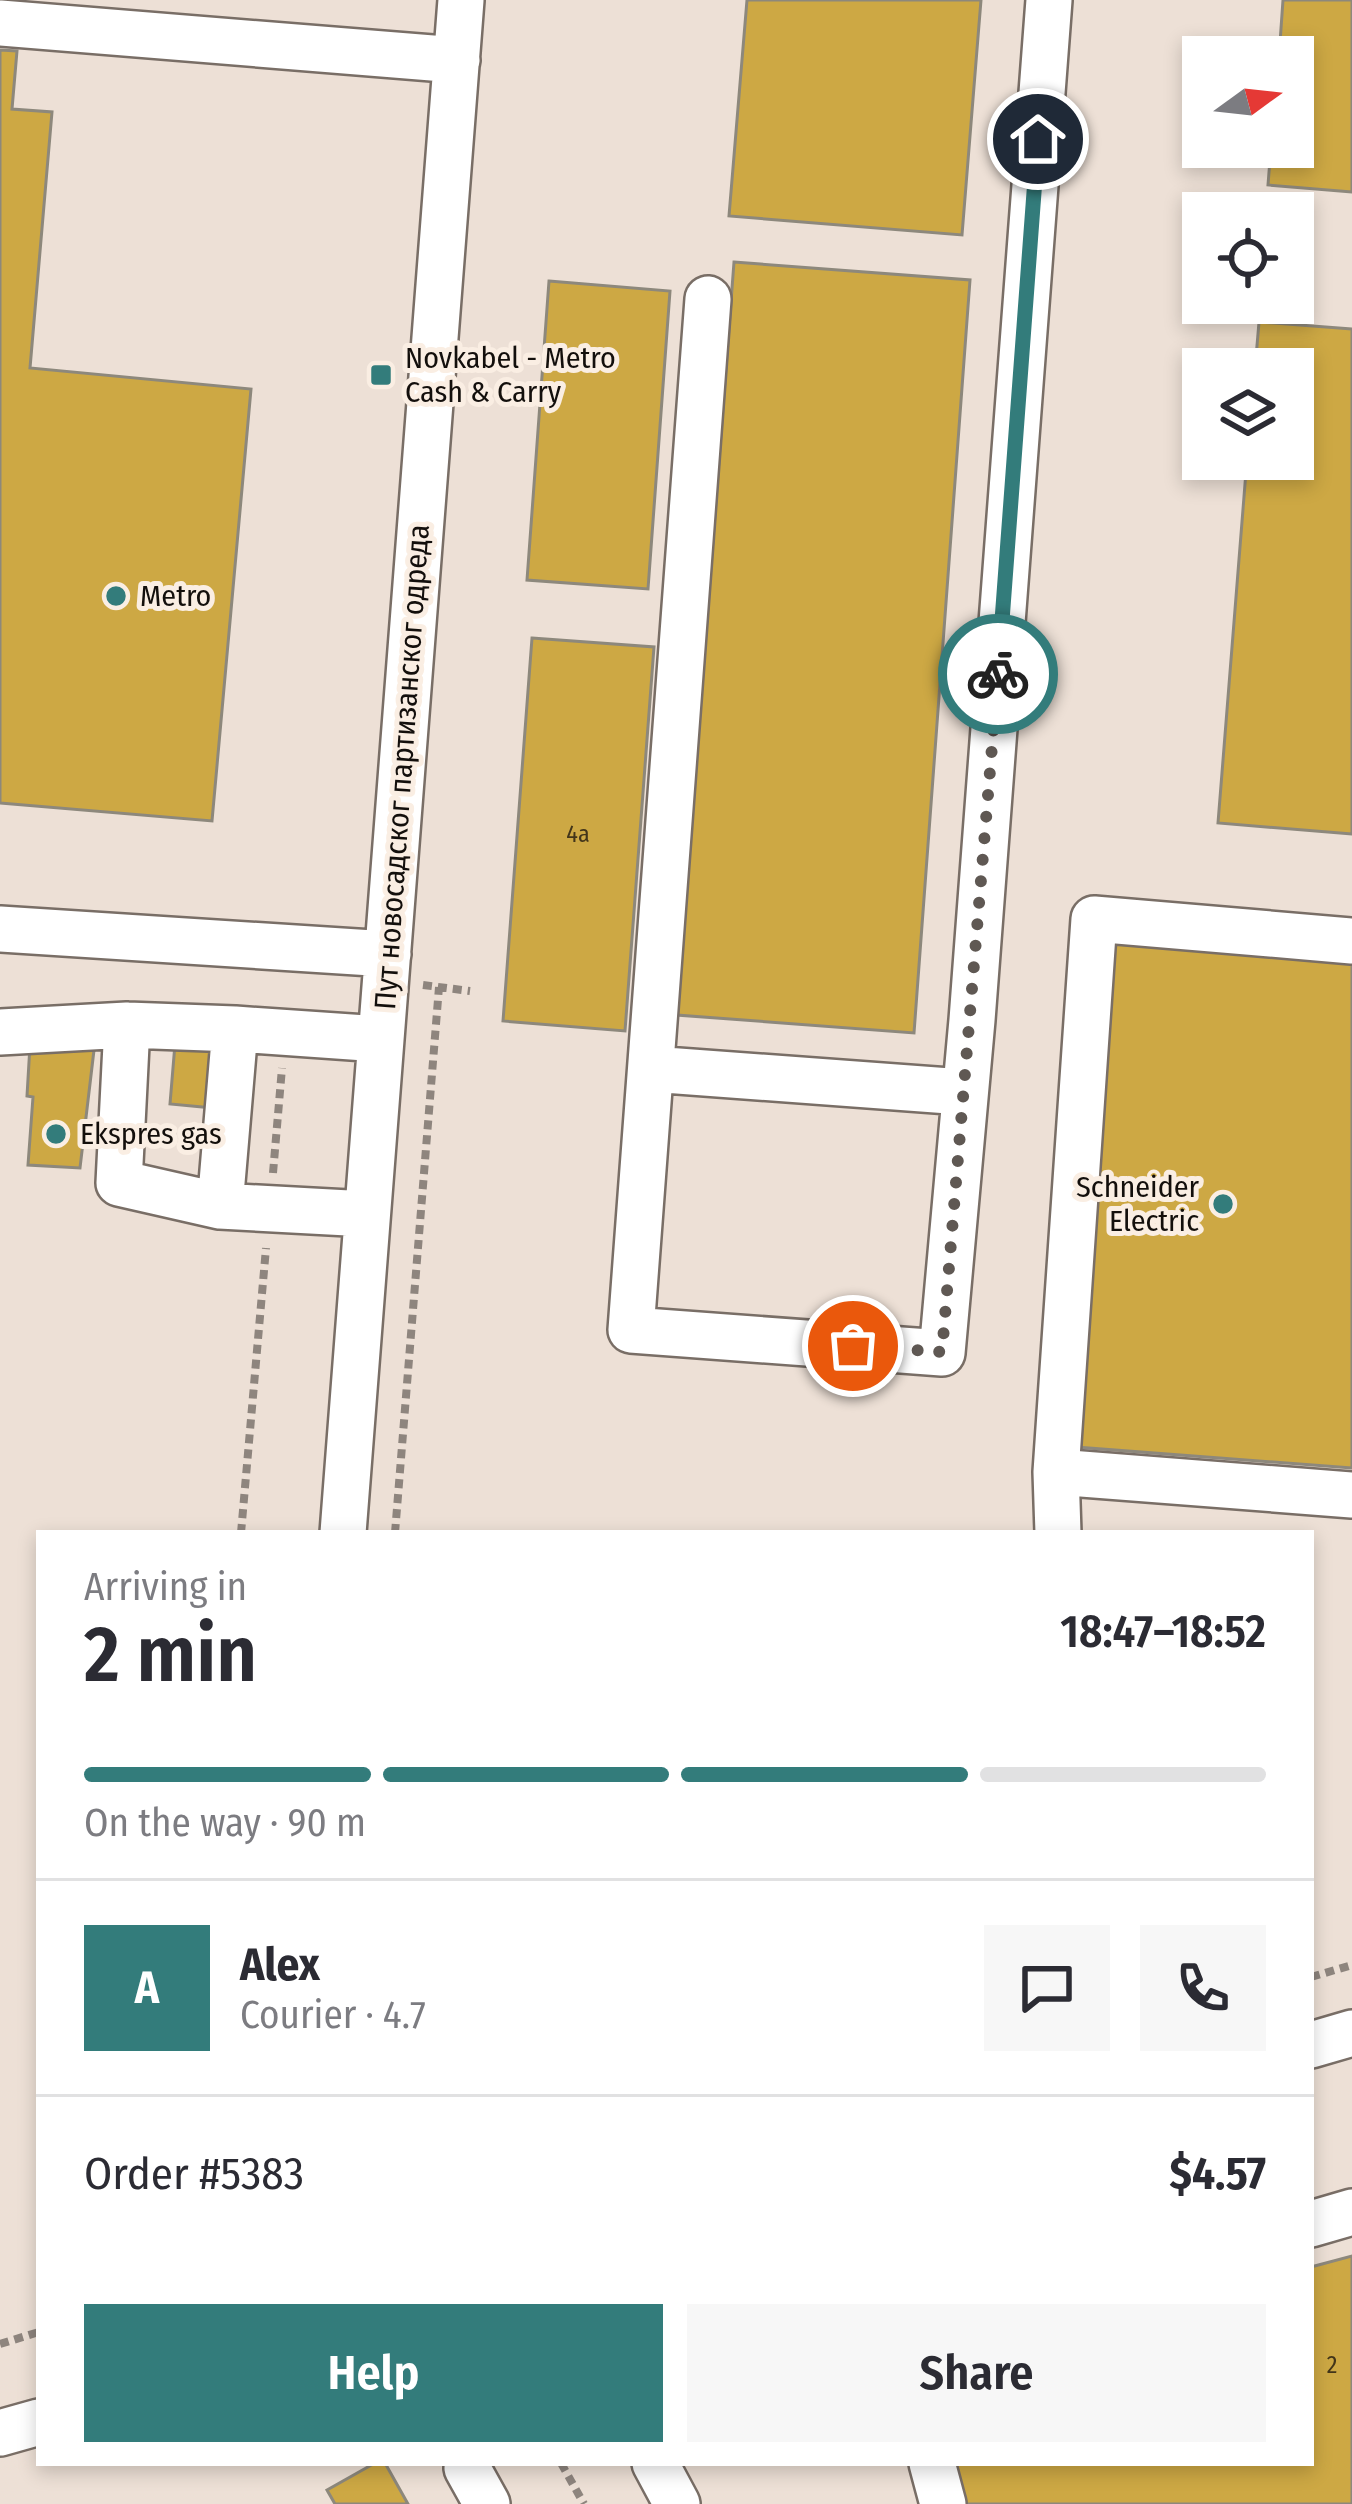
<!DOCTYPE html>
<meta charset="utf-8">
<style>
body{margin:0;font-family:"Fira Sans Condensed",sans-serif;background:#f7f7f7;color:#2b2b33;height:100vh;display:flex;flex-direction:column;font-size:45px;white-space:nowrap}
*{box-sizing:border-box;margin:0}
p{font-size:39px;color:#7c7c81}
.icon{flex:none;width:66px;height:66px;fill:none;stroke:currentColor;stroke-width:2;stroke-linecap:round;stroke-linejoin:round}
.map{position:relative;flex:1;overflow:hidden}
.details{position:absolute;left:36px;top:1530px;width:1278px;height:936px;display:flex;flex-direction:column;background:#fff;border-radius:0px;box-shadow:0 6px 18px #0003}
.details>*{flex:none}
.needle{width:78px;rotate:75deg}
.buttons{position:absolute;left:1182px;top:36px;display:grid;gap:24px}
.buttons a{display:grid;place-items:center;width:132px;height:132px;border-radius:0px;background:#fff;box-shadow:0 6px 18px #0003;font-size:60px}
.pin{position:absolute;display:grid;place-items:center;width:102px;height:102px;color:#fff;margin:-51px;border:6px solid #fff;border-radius:50%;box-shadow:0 3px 12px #0007}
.courier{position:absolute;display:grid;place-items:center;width:120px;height:120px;margin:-60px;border:9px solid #337c7b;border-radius:50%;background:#fff;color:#222;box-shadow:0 3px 15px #0007}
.head em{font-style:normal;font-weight:600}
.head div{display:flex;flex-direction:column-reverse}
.head{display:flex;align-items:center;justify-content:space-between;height:204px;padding:0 48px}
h1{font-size:78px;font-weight:600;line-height:90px}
.bar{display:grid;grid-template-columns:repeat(4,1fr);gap:18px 12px;align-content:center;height:144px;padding:0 48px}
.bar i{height:15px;border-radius:9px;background:#e1e1e2}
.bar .on{background:#337c7b}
.bar p{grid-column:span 4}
.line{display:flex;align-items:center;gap:30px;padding:0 48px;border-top:3px solid #e1e1e2}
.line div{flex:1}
.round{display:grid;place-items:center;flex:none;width:126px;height:126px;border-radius:0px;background:#f7f7f7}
.action{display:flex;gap:24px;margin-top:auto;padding:24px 48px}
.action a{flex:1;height:138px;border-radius:0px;background:#337c7b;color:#fff;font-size:48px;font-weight:600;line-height:138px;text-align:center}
.action a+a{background:#f7f7f7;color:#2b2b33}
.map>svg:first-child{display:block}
</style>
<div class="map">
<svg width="1352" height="2504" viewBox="0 0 1352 2504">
<rect width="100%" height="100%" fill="#ede0d6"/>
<!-- building -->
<path fill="#cda844" stroke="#8d887c" stroke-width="3" d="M747 0H981L962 235 729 216Z
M1283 0H1352V192L1268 185 1271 147H1293V57H1279Z
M0 50 17 51 12 109 52 112 30 368 251 389 212 821 0 803Z
M734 262 970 280 914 1033 677 1015Z
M549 281 670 291 648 589 527 580Z
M1259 322 1352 329V834L1218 823 1247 459H1293V369H1255Z
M532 638 654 647 625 1031 503 1021Z
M1112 943 1352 961V1468L1076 1447Z
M175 1044 228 1049 224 1109 170 1104Z
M30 1045 94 1050 80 1168 28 1165 33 1097 27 1096Z
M1352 2256V2504H964L953 2463H1311V2267Z
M375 2463H385L408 2504H335L327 2490Z"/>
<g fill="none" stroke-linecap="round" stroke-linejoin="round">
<!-- minor casing -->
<g stroke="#796e66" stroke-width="50">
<path id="minor" d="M0 23 457 60
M708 299 631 1330 942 1353 972 1020 1049 0
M0 929 388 954
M127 1025 119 1183 220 1206
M0 1032 127 1025 235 1029
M651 1069 963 1092
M367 1214 220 1206 235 1029 380 1039
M1056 1472 1352 1495
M343 1533 461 0
M1058 1533 1056 1472 1094 919 1352 941
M1311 2045 1352 2033
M1311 2224 1352 2212
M0 2433 39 2422
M655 2463 677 2504
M932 2463 943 2504
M467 2468 487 2504"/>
</g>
<!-- path -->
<path stroke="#8e857e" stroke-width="8" stroke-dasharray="9 6" stroke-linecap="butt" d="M423 985 470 991
M273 1173 282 1068
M241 1533 266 1248
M395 1533 439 987
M1311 1977 1352 1965
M0 2344 39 2332
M561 2463 584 2504"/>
<!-- minor -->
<use href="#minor" stroke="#fff" stroke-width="45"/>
</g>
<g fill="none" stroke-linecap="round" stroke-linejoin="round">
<!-- done -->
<path stroke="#5f5853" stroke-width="12" stroke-dasharray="0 21.6" d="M853 1346 942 1352 998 674"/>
<!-- route -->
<path stroke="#337c7b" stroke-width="15" d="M998 674 1038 139"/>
</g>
<!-- markers -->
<g fill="#337c7b" stroke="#faeee3" stroke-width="4.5">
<rect x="369" y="363" width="24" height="24" rx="6"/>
<circle cx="116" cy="596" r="12"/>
<circle cx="56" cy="1134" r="12"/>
<circle cx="1223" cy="1204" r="12"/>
</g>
<g text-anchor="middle" stroke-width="10" stroke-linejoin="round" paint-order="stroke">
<!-- number labels -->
<g font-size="24" fill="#42351a">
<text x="578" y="842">4a</text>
<text x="1332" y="2373">2</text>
</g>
<!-- poi labels -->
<g font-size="30" fill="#130f0c" stroke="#faeee3" text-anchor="start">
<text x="405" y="368">Novkabel - Metro<tspan x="405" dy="34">Cash &amp; Carry</tspan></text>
<text x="140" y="606">Metro</text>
<text x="80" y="1144">Ekspres gas</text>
<text x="1199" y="1197" text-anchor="end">Schneider<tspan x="1199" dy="34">Electric</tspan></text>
</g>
<!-- street labels -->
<g font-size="30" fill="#130f0c" stroke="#faeee3">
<text transform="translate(402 767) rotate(-86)" y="10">Пут новосадског партизанског одреда</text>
</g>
</g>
</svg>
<div class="buttons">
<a><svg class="needle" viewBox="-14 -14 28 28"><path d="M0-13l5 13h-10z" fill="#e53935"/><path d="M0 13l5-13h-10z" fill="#7c7c81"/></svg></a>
<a><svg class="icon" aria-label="locate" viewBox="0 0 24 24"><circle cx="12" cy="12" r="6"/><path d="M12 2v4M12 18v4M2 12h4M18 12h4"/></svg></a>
<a><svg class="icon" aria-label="layers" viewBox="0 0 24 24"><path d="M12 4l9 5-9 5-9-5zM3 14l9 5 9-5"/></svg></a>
</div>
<div class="pin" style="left:853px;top:1346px;background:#ea580c"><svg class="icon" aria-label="bag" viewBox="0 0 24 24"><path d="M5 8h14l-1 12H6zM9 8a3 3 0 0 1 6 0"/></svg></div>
<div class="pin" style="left:1038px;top:139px;background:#1f2937"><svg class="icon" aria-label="home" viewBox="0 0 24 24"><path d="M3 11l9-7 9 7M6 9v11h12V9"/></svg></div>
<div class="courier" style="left:998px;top:674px"><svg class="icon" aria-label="bike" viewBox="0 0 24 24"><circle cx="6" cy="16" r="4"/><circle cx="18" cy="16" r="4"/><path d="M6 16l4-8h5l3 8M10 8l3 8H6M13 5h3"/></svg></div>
<section class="details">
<div class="head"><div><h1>2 min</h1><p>Arriving in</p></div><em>18:47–18:52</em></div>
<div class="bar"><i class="on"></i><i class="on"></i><i class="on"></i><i></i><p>On the way · 90 m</p></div>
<div class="line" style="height:216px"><b class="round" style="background:#337c7b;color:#fff">A</b><div><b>Alex</b><p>Courier · 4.7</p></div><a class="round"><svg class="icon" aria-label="chat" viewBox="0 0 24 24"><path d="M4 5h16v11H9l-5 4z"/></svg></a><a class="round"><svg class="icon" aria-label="phone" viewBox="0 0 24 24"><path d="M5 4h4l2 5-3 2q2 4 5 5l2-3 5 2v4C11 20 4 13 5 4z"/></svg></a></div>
<div class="line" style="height:156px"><div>Order #5383</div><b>$4.57</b></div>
<div class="action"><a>Help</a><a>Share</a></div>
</section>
</div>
